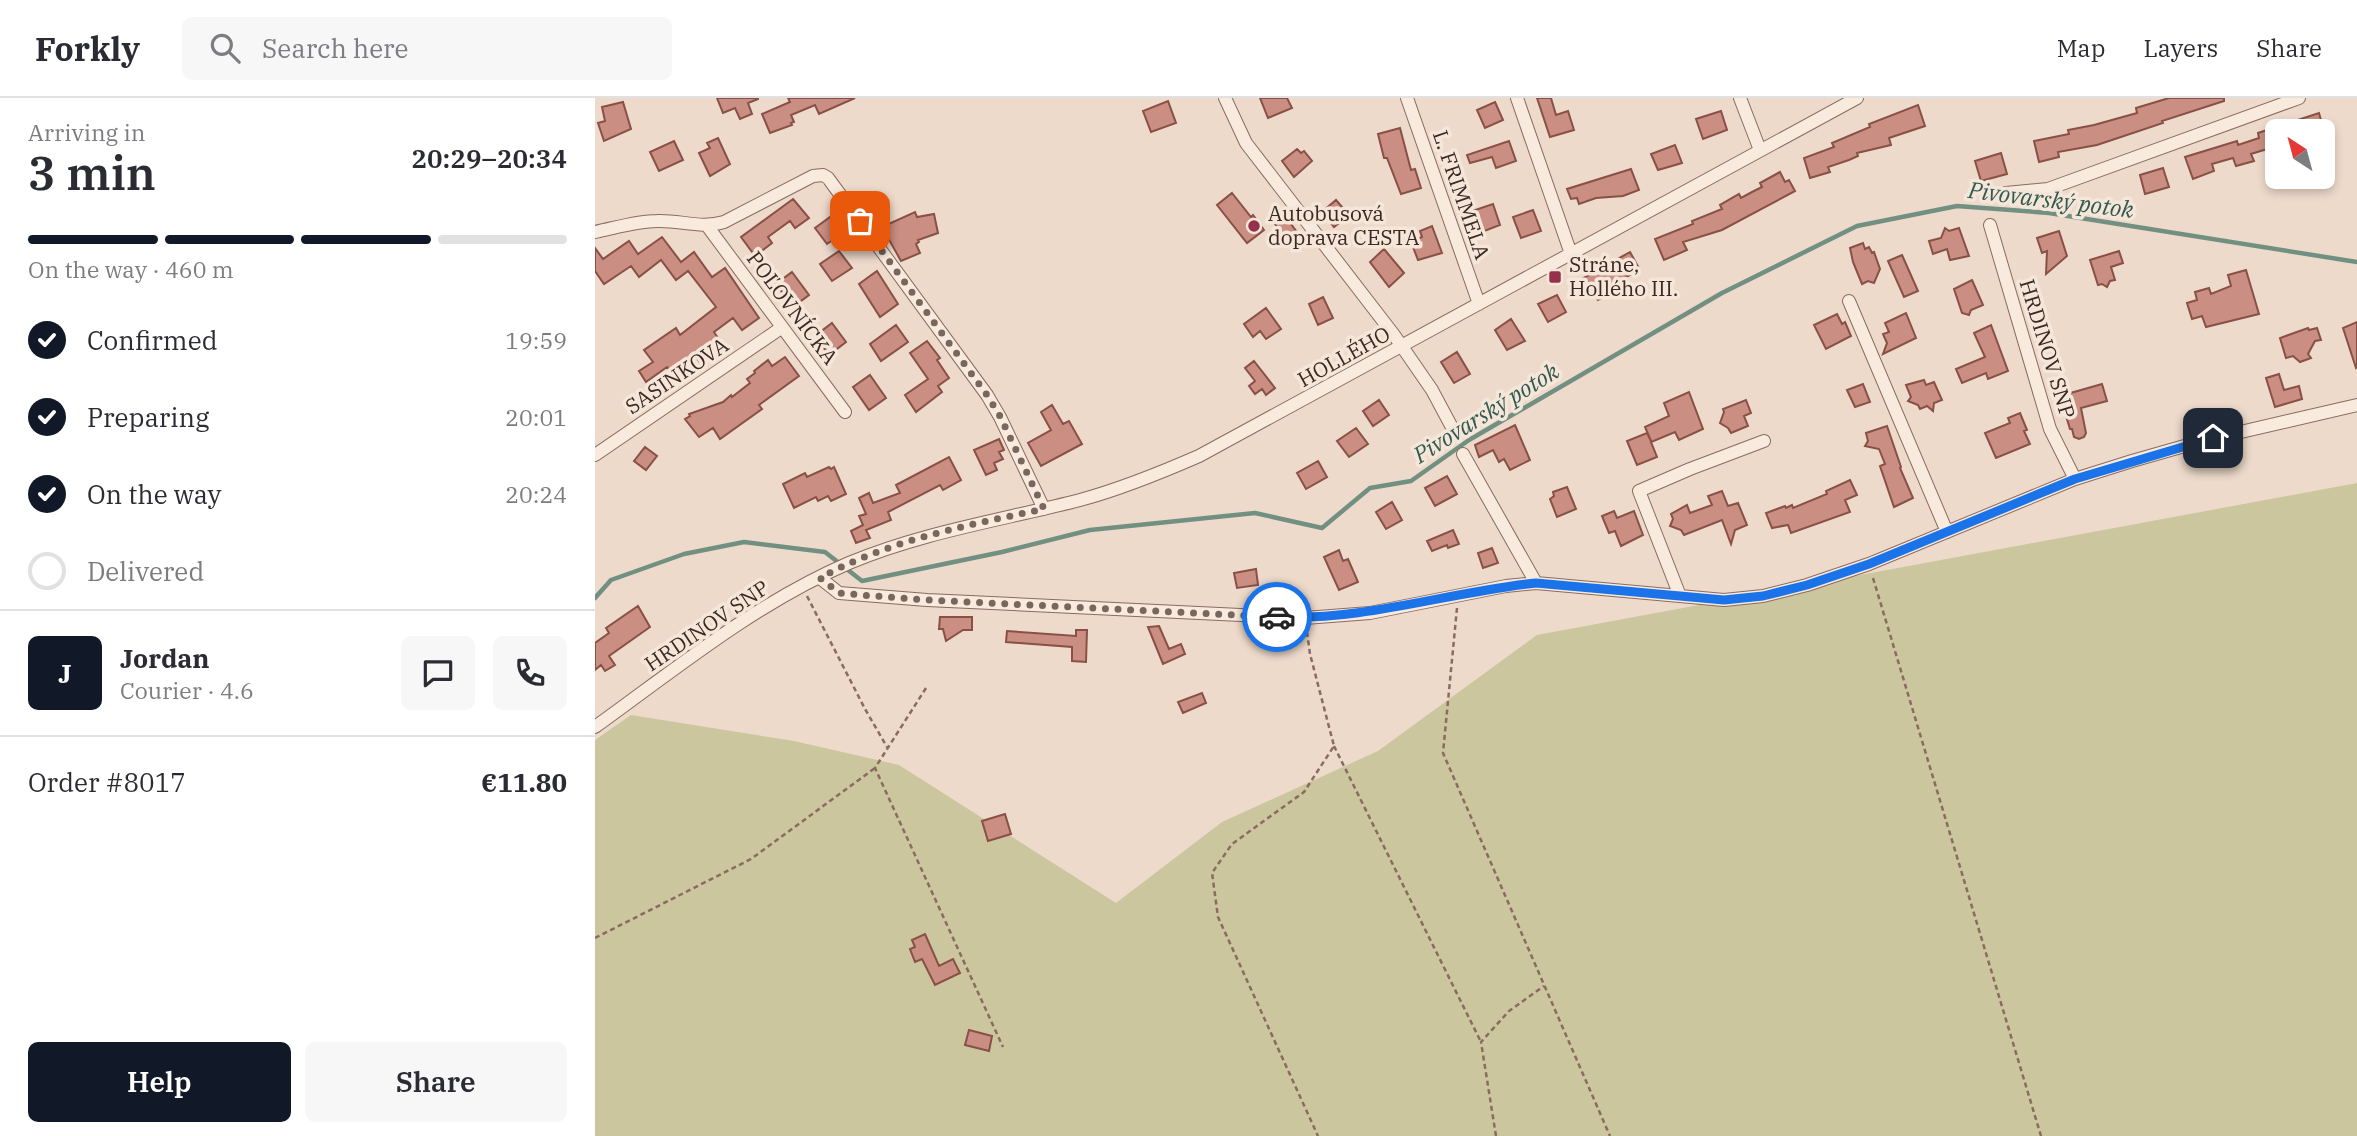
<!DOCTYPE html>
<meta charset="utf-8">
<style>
body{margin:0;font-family:"IBM Plex Serif",serif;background:#f7f7f7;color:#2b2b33;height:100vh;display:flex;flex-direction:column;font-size:26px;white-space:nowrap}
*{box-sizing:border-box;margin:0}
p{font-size:23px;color:#7c7c81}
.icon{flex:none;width:38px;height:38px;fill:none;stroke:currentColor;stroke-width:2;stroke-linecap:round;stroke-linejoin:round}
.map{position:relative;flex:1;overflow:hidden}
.sheet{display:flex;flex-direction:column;background:#fff;width:595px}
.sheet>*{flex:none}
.needle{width:46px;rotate:324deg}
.fabs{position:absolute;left:1670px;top:21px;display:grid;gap:14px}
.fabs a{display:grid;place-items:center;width:70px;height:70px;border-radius:10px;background:#fff;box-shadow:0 4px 10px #0003;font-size:35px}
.pin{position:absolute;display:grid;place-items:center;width:60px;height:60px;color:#fff;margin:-30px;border-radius:14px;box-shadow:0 4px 10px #0006}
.courier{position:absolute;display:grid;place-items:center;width:70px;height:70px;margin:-35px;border:5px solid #1a73e8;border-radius:50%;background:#fff;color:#222;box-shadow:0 2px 9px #0007}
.headline em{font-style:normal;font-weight:600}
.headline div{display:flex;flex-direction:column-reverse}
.headline{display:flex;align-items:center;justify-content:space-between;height:119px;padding:0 28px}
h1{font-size:46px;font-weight:600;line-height:52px}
.bar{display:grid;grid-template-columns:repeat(4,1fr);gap:10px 7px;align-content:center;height:84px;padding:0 28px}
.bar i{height:9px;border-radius:5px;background:#e1e1e2}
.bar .current{background:#111827}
.bar p{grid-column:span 4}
.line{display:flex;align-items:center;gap:18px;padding:0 28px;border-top:2px solid #e1e1e2}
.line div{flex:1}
.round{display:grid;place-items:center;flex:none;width:74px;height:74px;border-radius:10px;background:#f7f7f7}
ol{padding:0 28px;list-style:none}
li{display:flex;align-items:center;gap:21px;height:77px}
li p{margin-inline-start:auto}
li .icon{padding:7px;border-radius:50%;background:#111827;color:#fff;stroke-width:4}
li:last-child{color:#7c7c81}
li i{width:38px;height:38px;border:4px solid #e1e1e2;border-radius:50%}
.primary-button{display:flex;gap:14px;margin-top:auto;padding:14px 28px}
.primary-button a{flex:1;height:80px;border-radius:10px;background:#111827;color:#fff;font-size:28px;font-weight:600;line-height:80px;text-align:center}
.primary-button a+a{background:#f7f7f7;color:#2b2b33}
header{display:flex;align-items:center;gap:42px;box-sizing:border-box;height:98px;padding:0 35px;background:#fff;border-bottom:2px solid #e1e1e2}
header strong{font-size:33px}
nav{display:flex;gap:38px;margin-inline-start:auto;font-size:24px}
.search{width:490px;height:63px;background:#f7f7f7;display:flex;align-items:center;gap:18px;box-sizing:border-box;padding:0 24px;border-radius:10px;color:#7c7c81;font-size:26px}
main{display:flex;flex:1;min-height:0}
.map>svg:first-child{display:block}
</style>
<header>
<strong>Forkly</strong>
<div class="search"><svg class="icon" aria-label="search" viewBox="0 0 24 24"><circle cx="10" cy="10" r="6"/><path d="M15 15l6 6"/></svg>Search here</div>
<nav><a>Map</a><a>Layers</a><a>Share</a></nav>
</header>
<main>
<section class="sheet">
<div class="headline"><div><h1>3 min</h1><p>Arriving in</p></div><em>20:29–20:34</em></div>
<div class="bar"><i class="current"></i><i class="current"></i><i class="current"></i><i></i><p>On the way · 460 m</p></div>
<ol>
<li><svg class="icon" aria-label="check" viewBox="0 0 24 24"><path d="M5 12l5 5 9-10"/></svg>Confirmed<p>19:59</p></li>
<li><svg class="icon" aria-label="check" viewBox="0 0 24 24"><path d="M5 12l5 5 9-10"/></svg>Preparing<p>20:01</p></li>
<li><svg class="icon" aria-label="check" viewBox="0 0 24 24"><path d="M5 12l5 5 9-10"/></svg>On the way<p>20:24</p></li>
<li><i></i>Delivered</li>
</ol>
<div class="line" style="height:126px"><b class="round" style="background:#111827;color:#fff">J</b><div><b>Jordan</b><p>Courier · 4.6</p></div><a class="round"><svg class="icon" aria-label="chat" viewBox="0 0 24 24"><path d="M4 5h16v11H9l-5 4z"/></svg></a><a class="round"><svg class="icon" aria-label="phone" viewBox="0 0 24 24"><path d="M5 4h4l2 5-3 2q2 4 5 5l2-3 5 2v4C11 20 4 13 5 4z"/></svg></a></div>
<div class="line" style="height:91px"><div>Order #8017</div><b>€11.80</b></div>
<div class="primary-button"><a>Help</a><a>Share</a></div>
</section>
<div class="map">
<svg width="1762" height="1038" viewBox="0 0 1762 1038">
<rect width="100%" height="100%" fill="#eddaca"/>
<!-- green -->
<path fill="#cbc69e" d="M1762 385V1038H0V642L36 617 199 643 304 667 521 805 627 724 783 653 942 537Z"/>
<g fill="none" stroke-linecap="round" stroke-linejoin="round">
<!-- stream -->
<path stroke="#719081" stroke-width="4.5" d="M0 500 16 482 89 456 149 444 230 454 267 483 407 454 495 432 660 415 727 430 775 390 816 383 874 342 1127 195 1262 128 1362 108 1454 115 1762 164"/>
</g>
<!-- building -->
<path fill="#ca8e82" stroke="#885046" stroke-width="2" d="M122 0H163V1L153 5 157 16 145 21 140 10 128 15Z
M193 0H260L224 16 220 7 196 17 199 24 196 25 197 27 175 35 167 16 195 4Z
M665 0H692L697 10 673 20Z
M942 0H956L961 17 973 13 979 32 955 39Z
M1574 0H1629V3L1567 23 1568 25 1502 47 1463 54 1464 59 1444 64 1439 43 1474 36 1473 32 1499 27 1542 15 1541 10Z
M573 3 581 25 556 34 548 13Z
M28 4 36 31 9 43 3 25 10 23 7 9Z
M900 4 908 22 890 30 882 12Z
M1323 7 1330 28 1294 40 1296 47 1262 55 1263 58 1254 62 1233 69 1235 74 1215 80 1209 60 1239 49 1237 45 1275 29 1274 26Z
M1126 13 1132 32 1108 41 1101 21Z
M1724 15 1729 33H1682V48L1656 56 1659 63 1641 68 1638 60 1617 66 1619 73 1598 81 1590 59 1642 43 1643 47 1664 40 1663 35Z
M805 30 816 72 820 71 826 90 806 96 792 60H789L783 36Z
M123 40 135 66 115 78 104 55 115 50 112 45Z
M79 43 88 62 64 73 55 54Z
M914 43 921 63 901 70 897 59 875 65 872 57Z
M1080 47 1087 65 1063 72 1056 56Z
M702 51 706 55 709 53 717 63 699 79 687 63Z
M1406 55 1412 76 1386 83 1380 63Z
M1568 70 1574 89 1550 96 1545 77Z
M1036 71 1044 92 1028 98 1001 100 984 106 982 100 976 101 972 91Z
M1185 74 1190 84 1194 82 1200 93 1127 132 1088 144 1092 152 1069 162 1060 141 1098 126 1097 123 1127 111 1125 107 1144 96 1146 100 1157 94 1167 89 1165 85Z
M637 95 656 119 658 117 669 132 652 145 622 107Z
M198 101 214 120 200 130 195 123 173 139 177 145 160 158 146 139Z
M741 102 754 117 739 129 727 114Z
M898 106 905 127 879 137 871 115Z
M684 110 702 134 692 142 674 118Z
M938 112 946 133 926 140 918 119Z
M320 114 322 119 339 116 343 135 323 142 324 144 321 146 325 155 306 163 287 129Z
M239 116 252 132 232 146 220 130Z
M837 128 847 155 823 162 816 144 827 139 825 133Z
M1350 130 1354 133 1364 130 1374 158 1355 162 1352 151 1338 156 1334 143 1346 140Z
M1464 133 1472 158 1451 176 1452 153 1447 155 1442 140Z
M67 139 86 164 99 154 117 179 130 170 164 220 147 232 138 220 119 234 127 246 104 263 101 258 77 275 72 269 51 284 44 273 58 264 49 252 81 230 85 237 121 209 93 173 81 182 66 162 44 179 36 168 9 186 0 173V150L8 161 34 143 43 156Z
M1268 145 1270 151 1274 149 1277 155 1279 154 1285 171 1279 185 1273 183 1267 186 1258 164 1255 150Z
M789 151 809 175 794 189 775 164Z
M244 153 257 170 237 183 225 166Z
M1524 153 1528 165 1516 169 1520 182 1515 183 1512 189 1507 186 1503 187 1495 162Z
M1035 154 1045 172 1013 188 1015 196 1003 202 1001 198 997 200 987 181Z
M1307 157 1323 193 1309 199 1293 163Z
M1651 172 1664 216 1611 229 1607 218 1597 221 1592 205 1602 202 1600 194 1614 190 1616 196 1636 188 1633 177Z
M282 173 303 206 285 219 264 186Z
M197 174 214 197 198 209 181 186Z
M1377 182 1388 207 1376 212 1374 217 1367 215 1359 191Z
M962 197 971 214 953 224 943 206Z
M728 199 738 220 723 227 714 206Z
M671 210 686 231 671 241 665 233 658 239 649 226Z
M1311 215 1321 240 1288 256 1292 245 1288 236 1294 234 1290 225Z
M1242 216 1247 226 1250 224 1256 238 1231 251 1219 227Z
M916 221 930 243 912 252 900 232Z
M1762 224V269L1761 270 1748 230Z
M237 225 251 244 234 257 220 238Z
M301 227 313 244 286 263 275 246Z
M1396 227 1413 273 1393 281 1391 275 1367 285 1361 271 1390 259 1379 235Z
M1713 230 1714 232 1722 230 1726 242 1720 243 1713 256 1716 260 1705 264 1698 258 1691 260 1685 240Z
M332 243 345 260 342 262 354 280 343 288 347 294 321 314 310 297 333 281 315 255Z
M862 254 875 276 859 285 846 264Z
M190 259 204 278 164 307 167 311 125 341 118 330 104 339 90 321 95 318 94 316 128 304 136 297 137 299 155 285 152 281 160 275 159 273 173 262 177 268Z
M659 263 680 290 671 297 667 291 660 296 654 288 660 283 650 270Z
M1684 276 1689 292 1704 288 1707 301 1680 309 1671 280Z
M275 277 291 300 274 312 258 289Z
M1329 282 1331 287 1339 284 1347 302 1339 305 1338 313 1332 308 1325 311 1323 307 1313 303 1316 299 1311 287Z
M1268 286 1275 304 1260 309 1252 292Z
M1507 286 1512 303 1486 310 1491 335 1489 339 1484 341 1479 339 1477 331H1475L1465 298Z
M1094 294 1108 331 1084 342 1080 334 1056 344 1062 359 1042 367 1032 343 1052 335 1056 343 1050 329 1074 318 1069 305Z
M784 302 794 317 778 328 768 313Z
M1151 302 1156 315 1149 318 1153 328 1136 335 1133 330 1125 325 1129 314 1128 311Z
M457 307 468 326 474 323 487 346 446 368 433 345 456 332 446 314Z
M1425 315 1432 332 1429 333 1435 346 1401 360 1390 335 1415 325 1413 320Z
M920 327 935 362 915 372 909 361 904 364 898 352 884 359 880 347Z
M1292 328 1306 369 1305 370 1318 400 1299 409 1285 368 1290 366 1284 351 1270 348 1273 343 1271 335Z
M761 330 773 346 754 359 742 343Z
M404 341 409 352 404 354 408 361 399 365 402 372 391 377 379 352Z
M50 349 62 358 51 372 39 363Z
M354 359 366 382 348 392 345 387 293 414 296 422 271 432 275 440 261 445 256 433 268 427 264 418 271 416 264 400 274 395 278 405 305 395 301 387Z
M723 363 732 379 711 391 702 375Z
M234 369 236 371 239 369 251 396 236 403 233 398 223 403 221 399 199 410 188 386 210 375 212 379Z
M852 378 862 396 840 408 830 390Z
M1255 382 1262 397 1250 402 1255 414 1196 435 1193 427 1177 430 1171 415 1190 408 1191 410 1197 407 1198 410 1232 396 1231 393Z
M972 389 981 411 962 419 955 401 959 398 958 394Z
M1127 393 1133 408 1143 405 1152 427 1140 432 1136 446 1127 422 1089 437 1086 432 1075 428 1078 421 1076 416 1092 407 1095 415 1117 407 1113 398Z
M797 404 807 422 791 431 781 414Z
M1019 413 1022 420 1039 413 1048 437 1026 448 1020 433 1014 435 1007 418Z
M858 432 864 446 853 450 852 447 837 453 832 443Z
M897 450 903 465 888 470 883 455Z
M744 452 748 463 753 461 763 484 744 492 729 459Z
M661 471 663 487 642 490 639 475Z
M43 508 55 529 14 558 20 567 10 573 6 567 0 572V545L14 535 11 530Z
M345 519H377V532H368L351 543 348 531H344Z
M564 528 574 551 586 546 590 556 568 566 553 529Z
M481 532H492L491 564 477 563V549L411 544 412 533 481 538Z
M607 595 611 605 588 615 583 604Z
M410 716 416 736 393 743 387 723Z
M330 836 344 868 358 861 365 875 340 887 327 861 320 864 315 851 320 849 317 842Z
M374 932 397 938 394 953 370 947Z"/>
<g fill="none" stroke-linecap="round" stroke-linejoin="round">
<!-- minor casing -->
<g stroke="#8a6b5f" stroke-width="14">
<path id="minor" d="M630 0 651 45 799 237 837 292 860 335
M812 0 884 206
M922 0 976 156
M1145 0 1165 52
M1411 95 1453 91 1704 0
M1395 127 1455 331 1480 381
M113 129 250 314
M0 134C20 130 42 123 62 123 85 122 106 131 129 124L218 78 228 77 233 80 392 297 405 319 449 411
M1254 203 1352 434
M868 356 941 485
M0 357 186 230
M225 480 244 495 332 502 710 520 775 515 911 488 941 485 1129 502 1168 498 1212 487 1274 466 1480 381 1537 363 1607 343 1762 307
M1085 498 1044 393 1095 371 1169 343
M0 629C82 570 161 505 254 465 328 434 407 422 485 402 526 391 565 375 604 358L1262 0"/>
</g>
<!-- path -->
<path stroke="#8a6b5f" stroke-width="2.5" stroke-dasharray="5 3.5" stroke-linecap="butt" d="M1278 480 1446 1038
M212 498 270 611 292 649
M862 510 848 655 1015 1038
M712 534 715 556 739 648 709 694 637 746 617 775 623 819 723 1038
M331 590 280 670 408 949
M739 648 886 944
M0 840 156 761 280 670
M901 1038 886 944 914 913 949 888"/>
<!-- minor -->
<use href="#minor" stroke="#f8eadd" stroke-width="12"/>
</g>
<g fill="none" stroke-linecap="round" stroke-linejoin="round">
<!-- done -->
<path stroke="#79665d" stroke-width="7" stroke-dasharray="0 12.6" d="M265 123 392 297 405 318 449 411C373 427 294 442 225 480L244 495 266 497 332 502 682 519"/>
<!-- route -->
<path stroke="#1a73e8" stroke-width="9" d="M682 519C770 523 854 494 941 485L1129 502 1168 498 1212 487 1274 466 1480 381 1618 340"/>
</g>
<!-- markers -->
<g fill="#96314a" stroke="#f5e6da" stroke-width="2.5">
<circle cx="659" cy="128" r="7"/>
<rect x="953" y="172" width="14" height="14" rx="3.5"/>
</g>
<g text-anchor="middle" stroke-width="7" stroke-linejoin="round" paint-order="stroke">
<!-- street labels -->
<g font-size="21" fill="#3b2822" stroke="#f5e6da">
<text transform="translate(866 97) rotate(71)" y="7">L. FRIMMELA</text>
<text transform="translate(197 210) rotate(53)" y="7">POĽOVNÍCKA</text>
<text transform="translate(1452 251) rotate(73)" y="7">HRDINOV SNP</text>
<text transform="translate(749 259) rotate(-29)" y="7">HOLLÉHO</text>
<text transform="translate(82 278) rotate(-34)" y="7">SASINKOVA</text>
<text transform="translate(112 528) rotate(-34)" y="7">HRDINOV SNP</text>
</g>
<!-- poi labels -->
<g font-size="21" fill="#3b2822" stroke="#f5e6da" text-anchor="start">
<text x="673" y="123">Autobusová<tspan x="673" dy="24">doprava CESTA</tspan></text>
<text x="974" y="174">Stráne,<tspan x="974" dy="24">Hollého III.</tspan></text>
</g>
<!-- water labels -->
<g font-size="23" font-style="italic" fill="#325a4e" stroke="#f5e6da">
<text transform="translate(1456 102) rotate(7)" y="8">Pivovarský potok</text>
<text transform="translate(891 315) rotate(-32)" y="8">Pivovarský potok</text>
</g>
</g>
</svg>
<div class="fabs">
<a><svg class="needle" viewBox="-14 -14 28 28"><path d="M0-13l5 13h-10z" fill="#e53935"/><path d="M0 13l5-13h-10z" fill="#7c7c81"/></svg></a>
</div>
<div class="pin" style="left:265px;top:123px;background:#ea580c"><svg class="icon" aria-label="bag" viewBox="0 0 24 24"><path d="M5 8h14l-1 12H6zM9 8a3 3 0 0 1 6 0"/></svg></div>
<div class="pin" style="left:1618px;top:340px;background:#1f2937"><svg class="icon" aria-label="home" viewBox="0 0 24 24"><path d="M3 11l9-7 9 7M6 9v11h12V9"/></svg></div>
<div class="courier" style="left:682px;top:519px"><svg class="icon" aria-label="car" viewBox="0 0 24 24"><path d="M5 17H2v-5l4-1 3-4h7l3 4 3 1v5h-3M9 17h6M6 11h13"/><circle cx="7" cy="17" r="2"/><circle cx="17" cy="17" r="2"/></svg></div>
</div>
</main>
